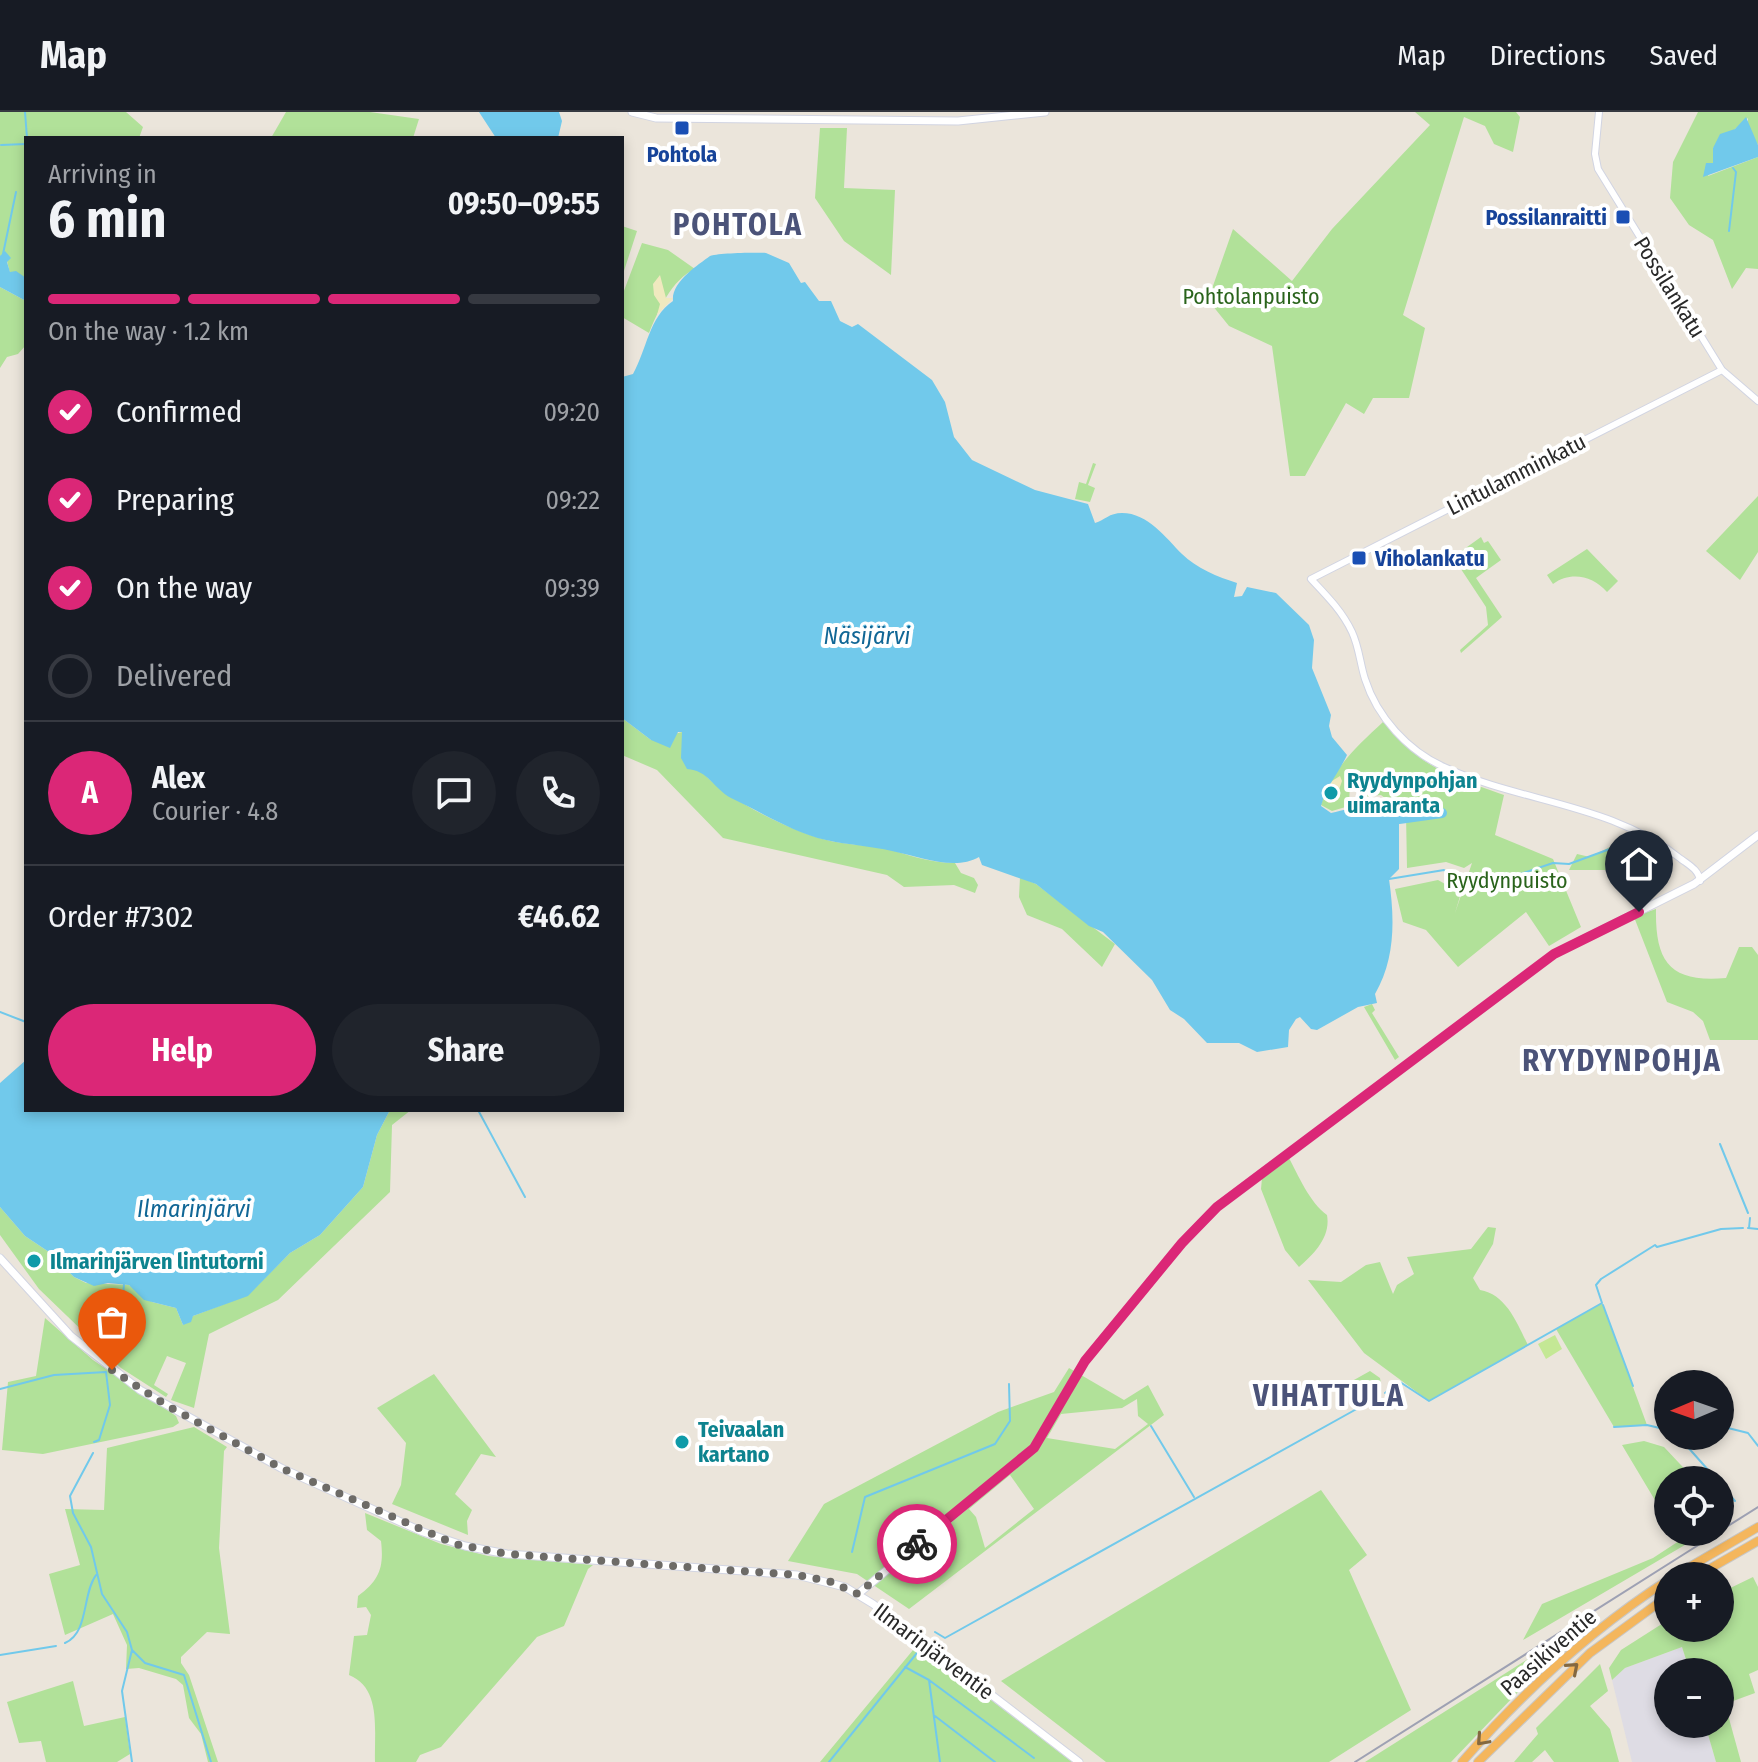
<!DOCTYPE html>
<meta charset="utf-8">
<style>
body{margin:0;font-family:"Fira Sans Condensed",sans-serif;background:#20242c;color:#f1f3f6;height:100vh;display:flex;flex-direction:column;font-size:30px;white-space:nowrap}
*{box-sizing:border-box;margin:0}
p{font-size:26px;color:#9ea1a6}
.icon{flex:none;width:44px;height:44px;fill:none;stroke:currentColor;stroke-width:2;stroke-linecap:round;stroke-linejoin:round}
.map{position:relative;flex:1;overflow:hidden}
.side{position:absolute;left:24px;top:24px;width:600px;height:976px;display:flex;flex-direction:column;background:#171b24;border-radius:0px;box-shadow:0 4px 12px #0003}
.side>*{flex:none}
.needle{width:52px;rotate:268deg}
.controls{position:absolute;left:1654px;top:1258px;display:grid;gap:16px}
.controls a{display:grid;place-items:center;width:80px;height:80px;border-radius:50%;background:#171b24;box-shadow:0 4px 12px #0003;font-size:40px}
.pin{position:absolute;display:grid;place-items:center;width:68px;height:68px;color:#fff;margin:-82px -34px;border-radius:50% 50% 50% 0;rotate:-45deg;box-shadow:0 0 8px #0007}
.pin .icon{rotate:45deg}
.courier{position:absolute;display:grid;place-items:center;width:80px;height:80px;margin:-40px;border:6px solid #db2777;border-radius:50%;background:#fff;color:#222;box-shadow:0 2px 10px #0007}
.head em{font-style:normal;font-weight:700}
.head div{display:flex;flex-direction:column-reverse}
.head{display:flex;align-items:center;justify-content:space-between;height:136px;padding:0 24px}
h1{font-size:52px;font-weight:700;line-height:60px}
.bar{display:grid;grid-template-columns:repeat(4,1fr);gap:12px 8px;align-content:center;height:96px;padding:0 24px}
.bar i{height:10px;border-radius:6px;background:#363941}
.bar .on{background:#db2777}
.bar p{grid-column:span 4}
.line{display:flex;align-items:center;gap:20px;padding:0 24px;border-top:2px solid #363941}
.line div{flex:1}
.round{display:grid;place-items:center;flex:none;width:84px;height:84px;border-radius:42px;background:#20242c}
ol{padding:0 24px;list-style:none}
li{display:flex;align-items:center;gap:24px;height:88px}
li p{margin-inline-start:auto}
li .icon{padding:8px;border-radius:50%;background:#db2777;color:#fff;stroke-width:4}
li:last-child{color:#9ea1a6}
li i{width:44px;height:44px;border:4px solid #363941;border-radius:50%}
.primary-button{display:flex;gap:16px;margin-top:auto;padding:16px 24px}
.primary-button a{flex:1;height:92px;border-radius:48px;background:#db2777;color:#fff;font-size:32px;font-weight:700;line-height:92px;text-align:center}
.primary-button a+a{background:#20242c;color:#f1f3f6}
header{display:flex;align-items:center;gap:48px;box-sizing:border-box;height:112px;padding:0 40px;background:#171b24;border-bottom:2px solid #363941}
header strong{font-size:38px}
nav{display:flex;gap:44px;margin-inline-start:auto;font-size:28px}
.map>svg:first-child{display:block}
</style>
<header>
<strong>Map</strong>
<nav><a>Map</a><a>Directions</a><a>Saved</a></nav>
</header>
<div class="map">
<svg width="1758" height="1650" viewBox="0 0 1758 1650">
<rect width="100%" height="100%" fill="#ebe5db"/>
<!-- industrial -->
<path fill="#dedce4" d="M1682 1535 1690 1560H1668V1612H1705L1716 1650H1632L1612 1568 1625 1556Z"/>
<!-- green -->
<path fill="#b1e199" fill-rule="evenodd" d="M0 0H126L143 15 139 26H26V176L10 161 7 149 10 146 0 144Z
M286 0H370L419 7 413 26H271Z
M1415 0H1516L1520 5 1513 40 1494 32 1485 14 1464 5 1403 203 1425 216 1409 286H1373L1364 302 1346 291 1305 364H1290L1272 234 1229 214 1208 188 1233 117 1292 169 1332 117 1430 13Z
M1698 0H1758V33L1748 15V6L1713 36V51L1708 64 1758 45V157L1746 156 1732 177 1713 128 1689 113 1670 86 1673 50Z
M820 16H847L844 76 895 78 891 163 844 129 815 86Z
M622 114 637 119 622 165Z
M642 131 668 138 695 157C672 167 658 199 649 221L622 205V184Z
M0 175 26 189V233L18 242 7 245 0 256Z
M1093 351 1096 352 1088 373 1095 376 1090 390 1075 387 1079 370 1086 372Z
M1758 384V440L1740 468 1706 439Z
M1481 425 1484 431 1488 429 1501 448 1476 466 1502 505 1461 541 1460 538 1488 513 1486 495 1453 445Z
M1587 437 1618 469 1607 480C1593 464 1571 459 1553 472L1547 463Z
M622 606 651 628 682 620C681 668 780 715 823 727 846 734 872 732 895 739 914 745 934 751 955 751L961 761 974 766 978 773 975 781 954 773 904 775 887 763 723 726 657 658 622 643Z
M1383 610C1425 658 1446 662 1504 683L1495 723 1553 747 1581 815 1549 834 1526 800 1458 855 1426 818 1403 810 1395 777 1438 768 1461 781 1455 801 1472 751 1464 756 1446 750 1407 756 1406 702 1381 683 1362 685 1350 669 1349 694 1332 699 1321 693C1331 658 1356 635 1383 610Z
M1634 723 1646 732 1654 778 1642 783 1630 752 1605 758H1569L1577 742 1590 745Z
M1020 765 1036 772 1115 832 1102 855 1062 817 1027 803 1019 785Z
M1656 797C1655 850 1670 871 1726 866L1739 835H1752L1758 843V928H1710L1703 909 1693 900 1667 890 1634 805Z
M1372 892 1375 898 1372 901 1399 945 1395 948 1364 895Z
M390 998H411L392 1013 390 1080 278 1188 209 1222 194 1296 171 1288 186 1251 167 1244 154 1273 168 1282 166 1285 121 1256 39 1177 0 1123V1095L25 1124 49 1140 74 1165 86 1171 129 1173 152 1190 176 1196 183 1213 193 1204 248 1183 290 1141 320 1123 363 1075 377 1023Z
M1288 1044C1298 1063 1310 1091 1327 1103 1331 1125 1314 1142 1299 1155L1285 1138 1261 1077 1262 1066Z
M1488 1115 1496 1116 1493 1132 1473 1166 1480 1178C1506 1182 1517 1211 1528 1233L1429 1289 1364 1241 1308 1168 1341 1170 1366 1153 1380 1150 1393 1182 1397 1173 1414 1162 1407 1145 1471 1137Z
M1602 1191 1647 1313 1614 1315 1556 1217Z
M45 1206 93 1248 176 1304 179 1311 173 1315 43 1342 2 1338 8 1270 36 1264Z
M1069 1256 1124 1288 1148 1273 1164 1303 909 1497 857 1462 788 1449 824 1392 998 1300 1054 1280ZM1137 1287 1138 1304 1148 1312 1115 1337 1047 1326 1061 1302 1122 1296ZM1010 1363 1034 1397 985 1436 976 1405 969 1397Z
M1370 1259 1380 1266 1381 1272 1361 1290 1345 1273Z
M434 1262 496 1345 481 1342 455 1382 472 1398 467 1409 468 1423 392 1392 401 1373 406 1331 377 1296Z
M194 1315 227 1335 224 1339 219 1436 230 1522 207 1520 181 1545V1551L189 1563 218 1650H208L201 1622 189 1606 183 1573 176 1567 139 1556 126 1557 127 1533 113 1502 65 1523 49 1462 80 1453 65 1397 104 1398 107 1336Z
M1644 1329 1664 1335 1695 1368H1668V1410L1622 1333Z
M1321 1378 1367 1443 1349 1458 1411 1598 1329 1650H1106L1001 1569Z
M365 1401 441 1432 488 1444 593 1453 588 1457 564 1514 537 1525 441 1635 420 1643 416 1650H375C374 1619 382 1576 349 1563L354 1524 367 1523 371 1503 366 1495 357 1496 358 1484C380 1468 384 1455 381 1429L367 1418Z
M1674 1420H1707L1523 1528 1542 1492 1653 1446 1679 1429Z
M1753 1465 1758 1475V1558L1749 1562 1755 1581 1725 1592 1741 1650H1716L1705 1612H1720V1560H1690L1682 1535 1625 1556 1612 1568 1609 1556 1621 1538 1668 1508V1516H1720V1481Z
M1580 1514 1583 1523 1516 1582 1451 1650H1365Z
M918 1532 1072 1650H820Z
M1600 1552 1608 1579 1590 1594 1610 1617 1619 1650H1554L1545 1638 1532 1650H1514L1538 1622 1536 1616Z
M73 1569 84 1614 125 1605 130 1642 117 1650H46L41 1629 19 1631 7 1590Z"/>
<!-- sand -->
<path fill="#f0e9bf" d="M660 163 666 186H673L657 203 660 192 654 183 653 172Z
M1340 664 1342 669 1335 689 1329 691 1323 687 1327 672Z"/>
<!-- pitch -->
<path fill="#c4e895" d="M1555 1223 1562 1237 1546 1247 1538 1232Z"/>
<!-- water -->
<path fill="#71c9eb" d="M479 0H559L562 9 558 26H496Z
M1746 5 1758 33V45L1703 65 1706 51H1713V36L1720 22 1735 17Z
M5 139 11 146 7 150 10 160 16 159 26 166V189L0 175V144Z
M766 141 789 151 801 171 805 170 819 189H831L840 209 852 215 858 212 932 268 945 290 954 325 972 348 1035 378 1088 392 1095 411C1105 408 1109 401 1122 401 1148 401 1166 426 1182 442 1196 456 1218 465 1237 471L1234 485 1242 484 1247 475 1276 481 1309 513 1314 528 1312 556 1331 603 1329 614 1332 625 1347 643C1338 662 1327 673 1321 694L1331 701C1356 695 1378 689 1399 707V757L1389 767C1395 809 1395 847 1375 882L1377 891 1358 895 1317 918 1311 917 1300 905 1296 907 1289 918 1288 935 1257 940 1239 931H1207L1184 907 1170 898 1152 868 1103 820 1089 814 1036 772 982 753 979 745C955 759 920 745 892 739 871 734 848 733 826 728 792 720 761 700 731 686 714 677 708 658 687 657L681 646 682 620H678L670 636 651 628 622 606V265L633 262C647 237 649 205 673 189 671 170 698 153 710 144 715 141 757 140 766 141Z
M26 948V998H390L377 1023 363 1075 320 1123 290 1141 248 1184 193 1204 191 1210 183 1213 176 1196 144 1188 129 1173 108 1171 94 1174 74 1165 49 1140 25 1124 0 1095V971Z"/>
<g fill="none" stroke-linecap="round" stroke-linejoin="round">
<!-- stream -->
<path stroke="#71c9eb" stroke-width="2" d="M25 0 27 26
M1 33 26 32
M1729 119 1736 60 1733 56
M3 142 16 80
M1389 767 1444 758 1465 770 1488 773 1553 751 1569 752 1618 734 1631 733 1636 742 1642 773
M0 900 26 910
M478 998 525 1085
M1720 1032 1748 1101
M1748 1116 1758 1117
M1749 1116 1750 1106
M1603 1193 1633 1274
M106 1245 122 1198 124 1172
M1400 1270 1429 1289 1602 1191 1596 1173 1601 1167 1655 1133 1657 1135 1721 1117 1743 1116
M0 1277 54 1263 106 1260 110 1293 99 1328 94 1330
M1385 1281 1392 1276
M1151 1314 1194 1385
M1720 1314 1748 1321 1758 1334
M1614 1315 1647 1313 1668 1318
M1678 1324 1717 1368
M1687 1332 1695 1324
M93 1341 70 1384 73 1401 91 1435 102 1482 127 1520 132 1538 145 1551 184 1563 211 1650
M1720 1372 1735 1389
M852 1440 865 1385 995 1332 1010 1309 1009 1272
M935 1520 945 1526 1371 1289
M65 1531C89 1521 82 1482 96 1463
M132 1538 122 1579 132 1650
M0 1543 56 1534
M905 1555 929 1568 1034 1646
M929 1568 940 1650
M935 1604 995 1650
M829 1650 921 1536"/>
<!-- river -->
<path stroke="#71c9eb" stroke-width="10" d="M1399 707 1442 701"/>
<!-- tertiary casing -->
<g stroke="#d1d4e2" stroke-width="8">
<path id="tertiary" d="M1599 0 1595 42 1598 57 1722 258 1758 289
M1700 769C1699 758 1689 753 1681 747 1611 691 1522 691 1444 655 1408 639 1377 605 1365 567 1360 551 1359 535 1352 520 1342 499 1327 484 1311 467L1722 258"/>
</g>
<!-- secondary casing -->
<g stroke="#d1d4e2" stroke-width="9">
<path id="secondary" d="M632 0 656 6 958 9 1045 0
M0 1146 71 1224 140 1278 281 1356 423 1420 465 1434 507 1442 797 1463 845 1475 873 1492 1079 1650
M858 1482 1034 1336 1085 1249 1182 1131 1217 1095 1554 842 1694 772 1758 723"/>
</g>
<!-- trunk casing -->
<g stroke="#c7c7c7" stroke-width="10">
<path id="trunk" d="M1674 1464 1758 1415
M1697 1464 1758 1429
M1462 1650C1522 1581 1591 1518 1668 1468
M1478 1650 1590 1541 1668 1484"/>
</g>
<!-- tertiary -->
<use href="#tertiary" stroke="#fff" stroke-width="6"/>
<!-- secondary -->
<use href="#secondary" stroke="#fff" stroke-width="7"/>
<!-- trunk -->
<use href="#trunk" stroke="#f4b65c" stroke-width="8"/>
<!-- rail -->
<path stroke="#9ea1b3" stroke-width="2" d="M1720 1419 1758 1395
M1355 1650 1719 1420"/>
</g>
<!-- one-way arrows -->
<defs><path id="oneway-chevron" d="M-2-3.5L2.5 0L-2 3.5" fill="none" stroke-width="1.6" stroke-linecap="round" stroke-linejoin="round" transform="scale(2)"/></defs>
<g stroke="#846840">
<use href="#oneway-chevron" transform="translate(1573 1556) rotate(-41)"/>
<use href="#oneway-chevron" transform="translate(1482 1628) rotate(132)"/>
</g>
<g fill="none" stroke-linecap="round" stroke-linejoin="round">
<!-- done -->
<path stroke="#6d6b67" stroke-width="8" stroke-dasharray="0 14.4" d="M112 1258 166 1293 281 1356 455 1432 507 1442 797 1463 829 1469 858 1482 917 1432"/>
<!-- route -->
<path stroke="#db2777" stroke-width="10" d="M917 1432 1034 1336 1085 1249 1182 1131 1217 1095 1554 842 1639 800"/>
</g>
<!-- markers -->
<g fill="#1a4fb4" stroke="#fff" stroke-width="3">
<rect x="674" y="8" width="16" height="16" rx="4"/>
<rect x="1615" y="97" width="16" height="16" rx="4"/>
<rect x="1351" y="438" width="16" height="16" rx="4"/>
</g>
<g fill="#0f9aa8" stroke="#fff" stroke-width="3">
<circle cx="1331" cy="681" r="8"/>
<circle cx="34" cy="1149" r="8"/>
<circle cx="682" cy="1330" r="8"/>
</g>
<g text-anchor="middle" stroke-width="8" stroke-linejoin="round" paint-order="stroke">
<!-- transit labels -->
<g font-size="22" font-weight="bold" fill="#164399" stroke="#fff">
<text x="682" y="50">Pohtola</text>
<text x="1607" y="113" text-anchor="end">Possilanraitti</text>
<text x="1375" y="454" text-anchor="start">Viholankatu</text>
</g>
<!-- street labels -->
<g font-size="22" fill="#292929" stroke="#fff">
<text transform="translate(1670 175) rotate(58)" y="8">Possilankatu</text>
<text transform="translate(1516 362) rotate(-27)" y="8">Lintulamminkatu</text>
<text transform="translate(934 1539) rotate(37)" y="8">Ilmarinjärventie</text>
<text transform="translate(1548 1540) rotate(-41)" y="8">Paasikiventie</text>
</g>
<!-- park labels -->
<g font-size="22" fill="#2a641c" stroke="#fff">
<text x="1251" y="192">Pohtolanpuisto</text>
<text x="1507" y="776">Ryydynpuisto</text>
</g>
<!-- culture labels -->
<g font-size="22" font-weight="bold" fill="#0d838f" stroke="#fff" text-anchor="start">
<text x="1347" y="676">Ryydynpohjan<tspan x="1347" dy="25">uimaranta</tspan></text>
<text x="50" y="1157">Ilmarinjärven lintutorni</text>
<text x="698" y="1325">Teivaalan<tspan x="698" dy="25">kartano</tspan></text>
</g>
<!-- water labels -->
<g font-size="24" font-style="italic" fill="#116796" stroke="#fff">
<text x="867" y="532">Näsijärvi</text>
<text x="194" y="1105">Ilmarinjärvi</text>
</g>
<!-- district labels -->
<g font-size="30" font-weight="bold" letter-spacing="2" fill="#4b5379" stroke="#fff">
<text x="738" y="123">POHTOLA</text>
<text x="1622" y="959">RYYDYNPOHJA</text>
<text x="1329" y="1294">VIHATTULA</text>
</g>
</g>
</svg>
<div class="controls">
<a><svg class="needle" viewBox="-14 -14 28 28"><path d="M0-13l5 13h-10z" fill="#e53935"/><path d="M0 13l5-13h-10z" fill="#9ea1a6"/></svg></a>
<a><svg class="icon" aria-label="locate" viewBox="0 0 24 24"><circle cx="12" cy="12" r="6"/><path d="M12 2v4M12 18v4M2 12h4M18 12h4"/></svg></a>
<a>+</a>
<a>−</a>
</div>
<div class="pin" style="left:112px;top:1258px;background:#ea580c"><svg class="icon" aria-label="bag" viewBox="0 0 24 24"><path d="M5 8h14l-1 12H6zM9 8a3 3 0 0 1 6 0"/></svg></div>
<div class="pin" style="left:1639px;top:800px;background:#1f2937"><svg class="icon" aria-label="home" viewBox="0 0 24 24"><path d="M3 11l9-7 9 7M6 9v11h12V9"/></svg></div>
<div class="courier" style="left:917px;top:1432px"><svg class="icon" aria-label="bike" viewBox="0 0 24 24"><circle cx="6" cy="16" r="4"/><circle cx="18" cy="16" r="4"/><path d="M6 16l4-8h5l3 8M10 8l3 8H6M13 5h3"/></svg></div>
<section class="side">
<div class="head"><div><h1>6 min</h1><p>Arriving in</p></div><em>09:50–09:55</em></div>
<div class="bar"><i class="on"></i><i class="on"></i><i class="on"></i><i></i><p>On the way · 1.2 km</p></div>
<ol>
<li><svg class="icon" aria-label="check" viewBox="0 0 24 24"><path d="M5 12l5 5 9-10"/></svg>Confirmed<p>09:20</p></li>
<li><svg class="icon" aria-label="check" viewBox="0 0 24 24"><path d="M5 12l5 5 9-10"/></svg>Preparing<p>09:22</p></li>
<li><svg class="icon" aria-label="check" viewBox="0 0 24 24"><path d="M5 12l5 5 9-10"/></svg>On the way<p>09:39</p></li>
<li><i></i>Delivered</li>
</ol>
<div class="line" style="height:144px"><b class="round" style="background:#db2777;color:#fff">A</b><div><b>Alex</b><p>Courier · 4.8</p></div><a class="round"><svg class="icon" aria-label="chat" viewBox="0 0 24 24"><path d="M4 5h16v11H9l-5 4z"/></svg></a><a class="round"><svg class="icon" aria-label="phone" viewBox="0 0 24 24"><path d="M5 4h4l2 5-3 2q2 4 5 5l2-3 5 2v4C11 20 4 13 5 4z"/></svg></a></div>
<div class="line" style="height:104px"><div>Order #7302</div><b>€46.62</b></div>
<div class="primary-button"><a>Help</a><a>Share</a></div>
</section>
</div>
